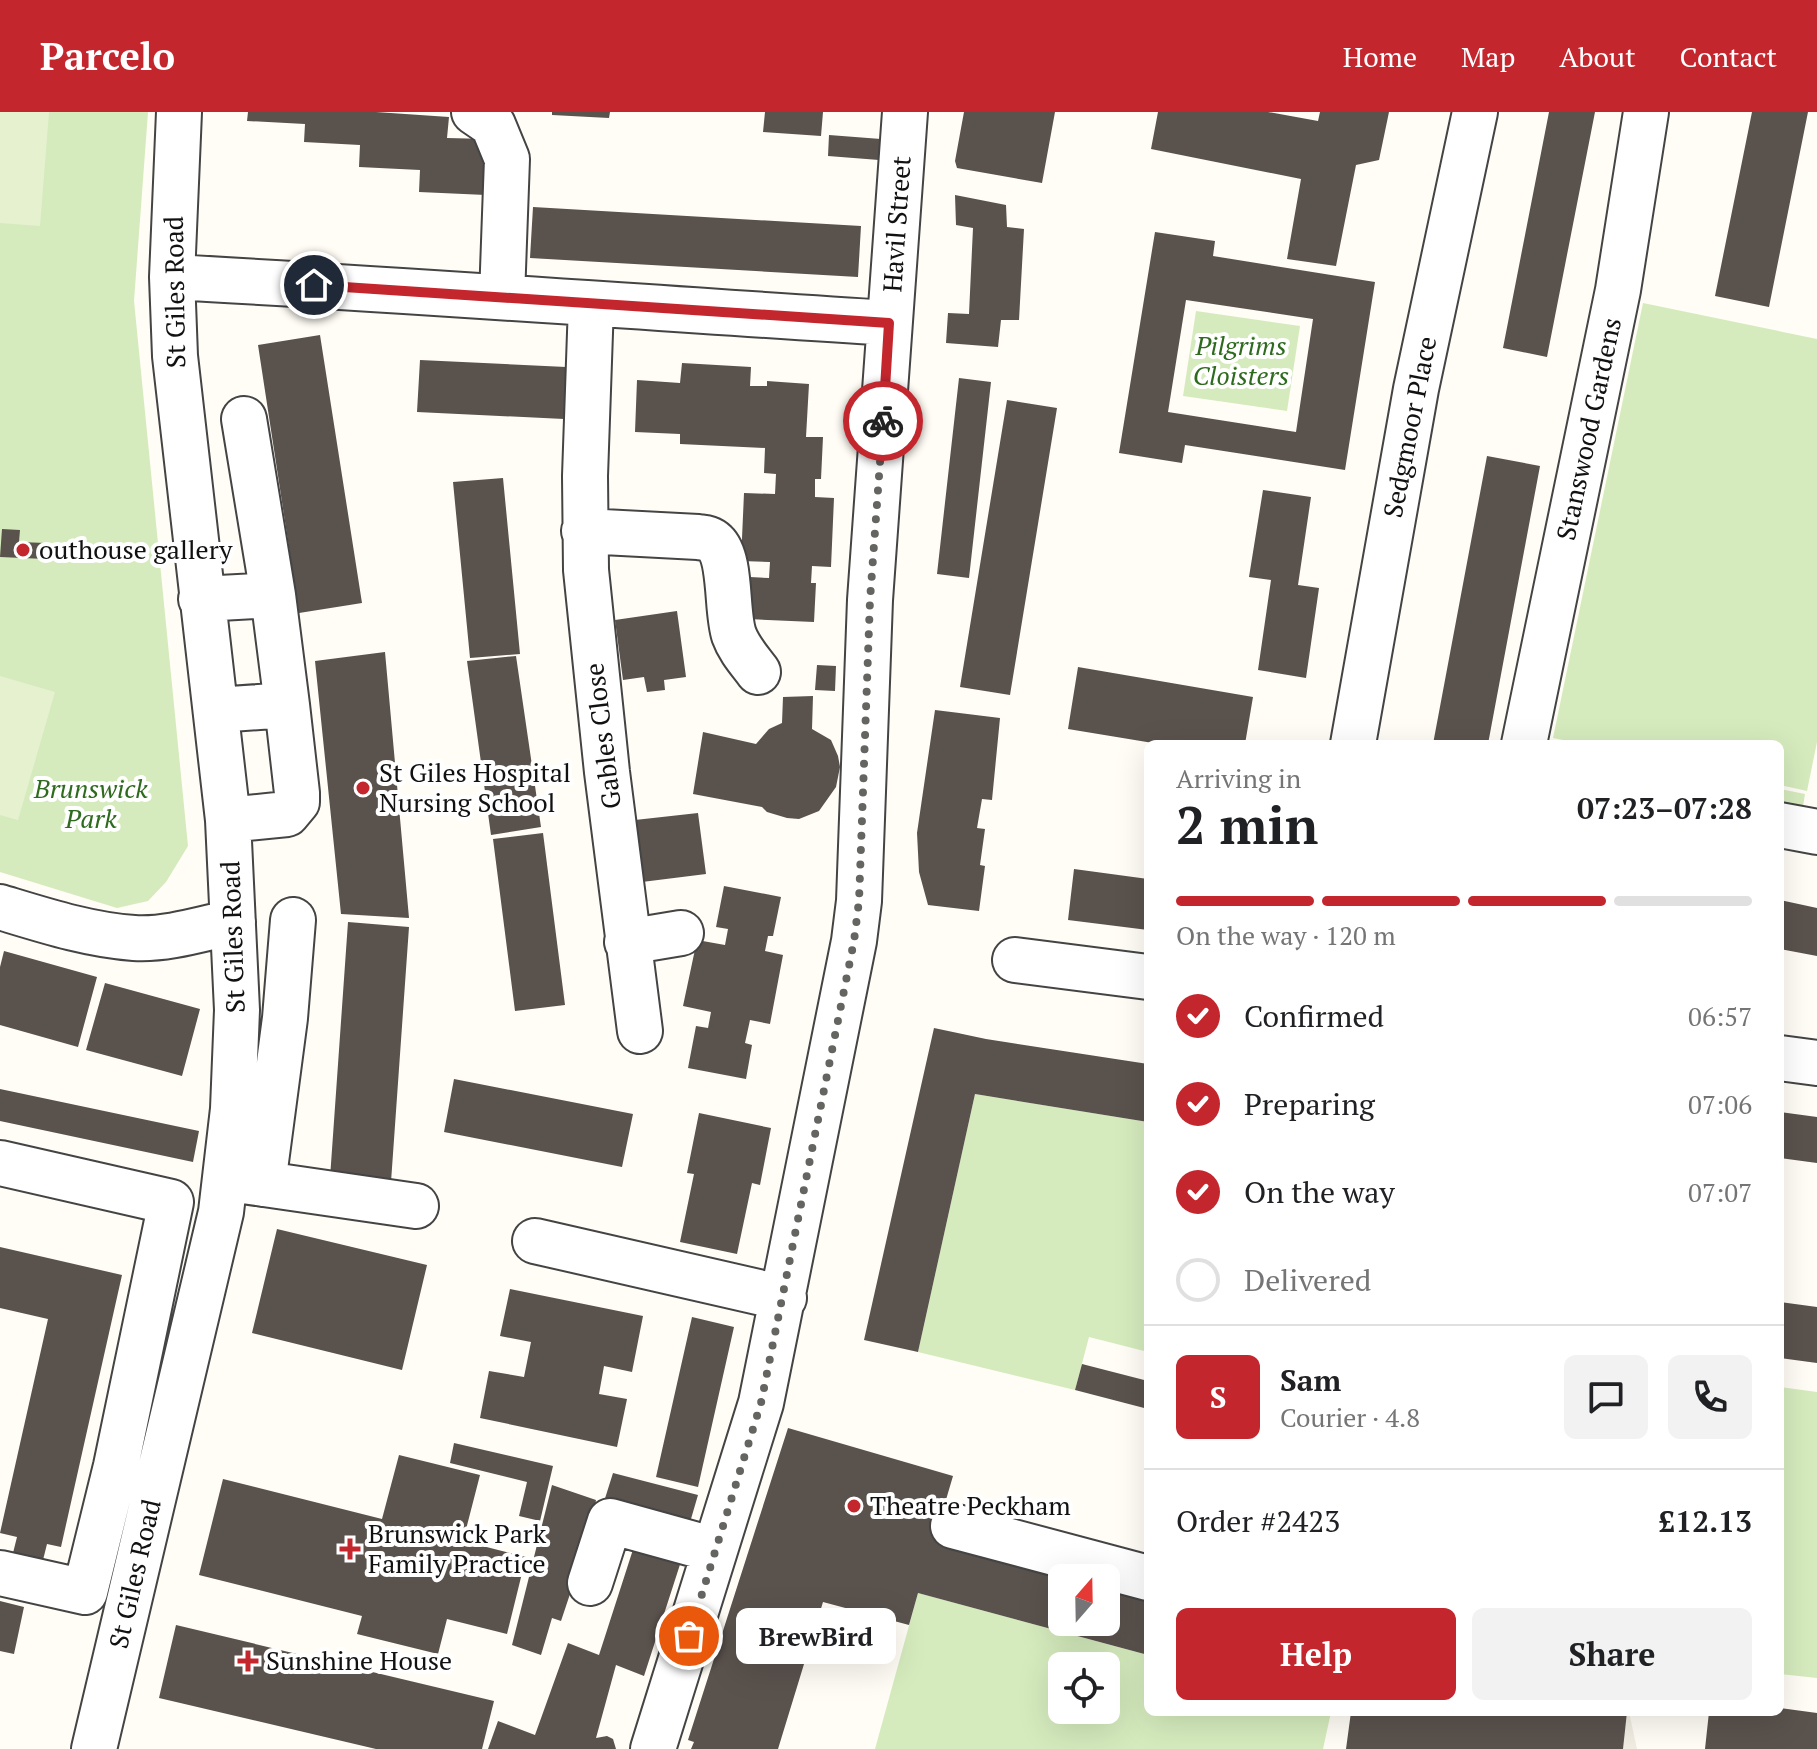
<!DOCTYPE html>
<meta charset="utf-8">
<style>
body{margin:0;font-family:"PT Serif",serif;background:#f2f2f2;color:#202124;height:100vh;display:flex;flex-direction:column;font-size:30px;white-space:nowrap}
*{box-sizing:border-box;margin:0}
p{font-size:26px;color:#757577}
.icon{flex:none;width:44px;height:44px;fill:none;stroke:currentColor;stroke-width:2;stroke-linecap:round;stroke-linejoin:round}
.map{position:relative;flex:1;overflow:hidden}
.side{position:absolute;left:1144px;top:628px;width:640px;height:976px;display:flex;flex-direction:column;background:#fff;border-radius:12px;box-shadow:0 8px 32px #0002}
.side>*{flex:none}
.needle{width:52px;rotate:20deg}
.controls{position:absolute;left:1048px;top:1452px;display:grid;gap:16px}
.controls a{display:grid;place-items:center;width:72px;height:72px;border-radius:12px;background:#fff;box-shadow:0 8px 32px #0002;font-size:40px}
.pin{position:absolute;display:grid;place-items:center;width:68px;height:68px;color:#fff;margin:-34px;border:4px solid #fff;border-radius:50%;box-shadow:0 2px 8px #0007}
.courier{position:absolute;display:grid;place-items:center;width:80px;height:80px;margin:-40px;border:6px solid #c4262e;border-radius:50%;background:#fff;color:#222;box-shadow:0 2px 10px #0007}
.bubble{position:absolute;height:56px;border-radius:12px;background:#fff;box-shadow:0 8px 32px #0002;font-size:26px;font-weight:700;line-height:56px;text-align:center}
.summary em{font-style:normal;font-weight:700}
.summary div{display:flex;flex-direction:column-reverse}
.summary{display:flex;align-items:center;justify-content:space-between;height:136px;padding:0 32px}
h1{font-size:52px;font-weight:700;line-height:60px}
.bar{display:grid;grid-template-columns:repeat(4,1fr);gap:12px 8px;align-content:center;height:96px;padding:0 32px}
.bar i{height:10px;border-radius:6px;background:#e0e0e0}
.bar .active{background:#c4262e}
.bar p{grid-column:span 4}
.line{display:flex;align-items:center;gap:20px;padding:0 32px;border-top:2px solid #e0e0e0}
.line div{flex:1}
.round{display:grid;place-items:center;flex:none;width:84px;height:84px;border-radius:12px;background:#f2f2f2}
ol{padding:0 32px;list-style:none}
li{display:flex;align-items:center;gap:24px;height:88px}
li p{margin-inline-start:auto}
li .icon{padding:8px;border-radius:50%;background:#c4262e;color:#fff;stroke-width:4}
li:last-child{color:#757577}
li i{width:44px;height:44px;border:4px solid #e0e0e0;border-radius:50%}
.primary-button{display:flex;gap:16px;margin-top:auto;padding:16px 32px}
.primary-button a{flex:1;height:92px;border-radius:12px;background:#c4262e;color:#fff;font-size:32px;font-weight:700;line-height:92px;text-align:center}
.primary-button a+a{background:#f2f2f2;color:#202124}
header{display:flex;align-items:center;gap:48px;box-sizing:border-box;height:112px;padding:0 40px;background:#c4262e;color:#fff}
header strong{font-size:38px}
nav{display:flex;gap:44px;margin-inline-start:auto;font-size:28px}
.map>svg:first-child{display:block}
</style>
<header>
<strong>Parcelo</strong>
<nav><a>Home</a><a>Map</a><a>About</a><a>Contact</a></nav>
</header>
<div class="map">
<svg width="1817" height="1637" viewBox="0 0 1817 1637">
<rect width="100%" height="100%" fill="#fffdf5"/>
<!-- green -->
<path fill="#d5ebbd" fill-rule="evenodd" d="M0 0H148L134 189 188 734 166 770 148 789 117 796 0 760Z
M1643 191 1817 227V630L1807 679 1780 673V632H1583L1553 626Z
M1196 199 1300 214 1287 299 1183 284Z
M1780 677 1805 682 1801 707 1780 703Z
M975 982 1148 1010V1240L1089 1225 1075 1278 918 1240Z
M1780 1275 1817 1280V1566L1780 1562Z
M918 1481 1148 1543V1600H1331L1323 1637H875ZM1062 1554H1106V1598H1062Z"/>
<!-- pitch -->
<path fill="#e6f2cf" d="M0 0H49L40 114 0 111Z
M0 564 55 580 18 708 0 703Z"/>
<!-- plaza -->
<path fill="#f1ede2" d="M1627 1600H1629L1637 1637H1623Z"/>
<!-- building -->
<path fill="#5a524d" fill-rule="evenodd" d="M248 0H376L449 5 447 26 488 27 486 83 419 80 420 58 359 55 360 33 304 30 305 12 247 9Z
M552 0H610L609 6 552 3Z
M765 0H823L821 24 763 20Z
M964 0H1055L1042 71 957 56 955 49Z
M1158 0H1268L1318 9 1320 0H1389L1379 48 1356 53 1336 154 1287 147 1301 67 1151 37Z
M1549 0H1595L1547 245 1503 236Z
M1752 0H1808L1769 195 1715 184Z
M829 23 881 27 879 48 828 44Z
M955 83 1006 93 1007 115 1024 117 1019 208H1001L998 235 946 231 948 201 969 202 973 116 956 113Z
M533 95 861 114 858 165 530 146Z
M1155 120 1215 129 1213 144 1375 170 1345 358 1185 333 1182 351 1119 341ZM1186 188 1313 207 1296 320 1168 300Z
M320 223 362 491 299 501 258 233Z
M420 248 566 255 564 307 417 300Z
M682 251 751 255 750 274H767V269L809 272 806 325H823L821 367H815V385L834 386 831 455 812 454 811 471H816L814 510 748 507 750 465 769 466 770 450 741 449 744 381 775 382 776 362 764 361 765 336 680 332V322L635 320 637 268 680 271Z
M959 266 991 270 969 466 937 462Z
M1007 288 1057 296 1010 583 960 575Z
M1487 344 1540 354 1488 632H1433Z
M503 366 520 542 470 546 453 370Z
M1263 378 1311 385 1298 473 1319 476 1306 566 1258 558 1271 468 1249 465Z
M2 417 20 418 19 430 46 431 45 447 0 445Z
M677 499 686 565 664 568 665 578 647 580 644 565 623 568 615 508Z
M385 540 409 806 341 802 315 549Z
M516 544 541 715 491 723 467 549Z
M817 553 836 554 835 579 815 578Z
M1078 555 1253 585 1245 632H1159L1068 617Z
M813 584 812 617 831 628 838 644 840 655 836 675 819 699 799 707 787 706 767 700 762 695 693 682 703 620 756 632 769 617 782 611 783 585Z
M935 598 1000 606 992 688 982 687 977 716 985 717 980 753 985 754 979 799 928 793 919 760 917 721Z
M698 701 706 762 642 770 635 708Z
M543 721 565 893 515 899 493 727Z
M1074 757 1148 767V818L1068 808Z
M724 774 781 785 773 824H768L765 839 783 843 770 912 750 908 745 931 752 933 746 967 688 956 696 914 708 916 711 900 683 894 697 828 725 833 728 817 716 815Z
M1780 788 1817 796V844L1780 837Z
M348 810 409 815 391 1070 330 1066Z
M4 839 97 865 78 935 0 913V855Z
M105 871 200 897 182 964 86 938Z
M934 916 986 927 1148 952V1010L975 982 918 1240 864 1228Z
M454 967 633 1002 622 1055 444 1020Z
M0 977 199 1019 193 1050 0 1009Z
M1780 1000 1817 1005V1051L1780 1046Z
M699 1001 771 1016 760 1073 752 1071 737 1142 680 1130 694 1062 687 1061Z
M277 1117 427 1153 402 1258 252 1221Z
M0 1135 122 1163 61 1435 47 1432 43 1448 13 1441 17 1425 0 1421 48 1207 0 1196Z
M510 1177 643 1204 632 1260 604 1254 599 1282 627 1287 617 1335 480 1306 489 1259 524 1265 531 1230 500 1224Z
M1780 1190 1817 1195V1251L1780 1246Z
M692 1205 734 1215 698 1375 656 1365Z
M1082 1252 1148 1269V1297L1075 1278Z
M788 1316 953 1364 935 1425 1081 1465 1062 1466V1510H1106V1472L1148 1483V1543L918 1481 909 1513 823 1490 778 1637H691L694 1630 688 1628Z
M454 1331 553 1354 540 1409 519 1404 527 1370 450 1351Z
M399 1343 480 1363 463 1429 526 1445 507 1522 447 1507 438 1542 357 1522 362 1504 199 1463 223 1367 382 1407Z
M613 1361 698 1383 686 1424 602 1396Z
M552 1373 596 1388 590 1422 561 1509 552 1506 541 1543 512 1533Z
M638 1422 685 1437 644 1564 616 1553 596 1626 607 1624 613 1627 616 1637H488L498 1609 535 1623 568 1531 599 1543Z
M0 1489 24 1495 14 1542 0 1539Z
M176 1513 494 1589 482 1637H376L159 1586Z
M1780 1596 1817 1601V1637H1705L1709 1600H1780Z
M1351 1600H1627L1623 1637H1346Z"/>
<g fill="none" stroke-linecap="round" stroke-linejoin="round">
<!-- minor casing -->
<g stroke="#444" stroke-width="48">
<path id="minor" d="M474 0 493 13 507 47 502 185
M172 165C411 178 650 196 889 211
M591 192 585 364 586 458 607 660 640 919
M244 307 273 483
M584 419 698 425C705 426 710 426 715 431 732 447 726 500 734 523 739 537 749 548 758 560
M201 487 273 483 287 593
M216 598 287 593 297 681V690L287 702 228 708
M1353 632 1416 277 1475 0
M1524 632 1618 178 1646 0
M1780 713 1817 720
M0 795C43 808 89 823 134 826 167 828 201 817 233 810
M627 830 681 821
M1015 848 1148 865
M1780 946 1817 951
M0 1051 171 1090 116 1354 85 1480 0 1461
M236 1068 416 1094
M263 1072 285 906 293 808
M535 1129 784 1186
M953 1414 1148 1466
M590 1471 610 1409 715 1438
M94 1637 221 1100 233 997 237 898 228 708 175 244 172 165 179 0
M653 1637 761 1291 854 829 859 789 870 488 905 0"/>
</g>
<!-- minor -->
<use href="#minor" stroke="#fff" stroke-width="44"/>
</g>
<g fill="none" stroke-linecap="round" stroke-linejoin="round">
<!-- done -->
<path stroke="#646461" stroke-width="8" stroke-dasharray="0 14.4" d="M689 1524 761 1291 854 829 859 789 870 488 883 309"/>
<!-- route -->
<path stroke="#c4262e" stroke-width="10" d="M314 173 889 211 883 309"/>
</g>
<!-- markers -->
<g fill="#c4262e" stroke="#fff" stroke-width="3">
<circle cx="23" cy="438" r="8"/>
<circle cx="363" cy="676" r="8"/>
<circle cx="854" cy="1394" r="8"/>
<path d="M346 1425h8v8h8v8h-8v8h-8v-8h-8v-8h8z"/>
<path d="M244 1537h8v8h8v8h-8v8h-8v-8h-8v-8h8z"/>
</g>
<g text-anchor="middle" stroke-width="8" stroke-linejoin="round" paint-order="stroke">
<!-- street labels -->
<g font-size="26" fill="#111" stroke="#fff">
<text transform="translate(897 112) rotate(-86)" y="9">Havil Street</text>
<text transform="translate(175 180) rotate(-91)" y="9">St Giles Road</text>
<text transform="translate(1410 315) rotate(-79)" y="9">Sedgmoor Place</text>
<text transform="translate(1589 317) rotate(-78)" y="9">Stanswood Gardens</text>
<text transform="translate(603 624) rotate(-97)" y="9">Gables Close</text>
<text transform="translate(233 825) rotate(-92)" y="9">St Giles Road</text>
<text transform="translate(135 1462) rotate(-77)" y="9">St Giles Road</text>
</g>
<!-- park labels -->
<g font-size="26" font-style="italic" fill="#2f6b1f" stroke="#fff">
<text x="1241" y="243">Pilgrims<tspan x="1241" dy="30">Cloisters</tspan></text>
<text x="91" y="686">Brunswick<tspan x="91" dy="30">Park</tspan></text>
</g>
<!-- poi labels -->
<g font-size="26" fill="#111" stroke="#fff" text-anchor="start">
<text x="39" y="447">outhouse gallery</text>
<text x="379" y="670">St Giles Hospital<tspan x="379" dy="30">Nursing School</tspan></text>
<text x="870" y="1403">Theatre Peckham</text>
<text x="368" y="1431">Brunswick Park<tspan x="368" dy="30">Family Practice</tspan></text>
<text x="266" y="1558">Sunshine House</text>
</g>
</g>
</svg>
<div class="controls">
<a><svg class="needle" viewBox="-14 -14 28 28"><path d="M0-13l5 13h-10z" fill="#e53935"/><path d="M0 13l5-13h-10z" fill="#757577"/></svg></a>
<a><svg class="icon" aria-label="locate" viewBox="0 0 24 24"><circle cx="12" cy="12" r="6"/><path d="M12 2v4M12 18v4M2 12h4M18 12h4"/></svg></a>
</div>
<div class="pin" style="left:689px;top:1524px;background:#ea580c"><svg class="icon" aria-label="bag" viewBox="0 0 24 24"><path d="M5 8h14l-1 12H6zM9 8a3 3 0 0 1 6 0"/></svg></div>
<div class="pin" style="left:314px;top:173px;background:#1f2937"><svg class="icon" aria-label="home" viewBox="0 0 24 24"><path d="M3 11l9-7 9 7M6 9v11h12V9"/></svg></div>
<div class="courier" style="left:883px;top:309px"><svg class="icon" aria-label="bike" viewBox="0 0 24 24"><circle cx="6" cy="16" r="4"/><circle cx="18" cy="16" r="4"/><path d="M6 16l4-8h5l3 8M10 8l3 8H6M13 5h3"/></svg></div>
<div class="bubble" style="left:736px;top:1496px;width:160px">BrewBird</div>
<section class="side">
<div class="summary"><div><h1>2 min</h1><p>Arriving in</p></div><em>07:23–07:28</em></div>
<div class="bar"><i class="active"></i><i class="active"></i><i class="active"></i><i></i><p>On the way · 120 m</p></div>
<ol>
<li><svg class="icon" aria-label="check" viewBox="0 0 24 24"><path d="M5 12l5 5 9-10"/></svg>Confirmed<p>06:57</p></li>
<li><svg class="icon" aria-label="check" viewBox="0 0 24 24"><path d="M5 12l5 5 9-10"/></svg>Preparing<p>07:06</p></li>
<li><svg class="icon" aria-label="check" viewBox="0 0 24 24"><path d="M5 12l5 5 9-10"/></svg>On the way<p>07:07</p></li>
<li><i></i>Delivered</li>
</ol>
<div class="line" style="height:144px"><b class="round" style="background:#c4262e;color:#fff">S</b><div><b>Sam</b><p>Courier · 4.8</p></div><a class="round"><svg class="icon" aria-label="chat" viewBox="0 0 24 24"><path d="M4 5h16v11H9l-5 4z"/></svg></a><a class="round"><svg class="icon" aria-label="phone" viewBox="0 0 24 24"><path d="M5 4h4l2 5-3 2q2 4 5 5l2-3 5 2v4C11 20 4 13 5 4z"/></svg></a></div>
<div class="line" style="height:104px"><div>Order #2423</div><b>£12.13</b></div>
<div class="primary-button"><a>Help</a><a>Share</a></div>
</section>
</div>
